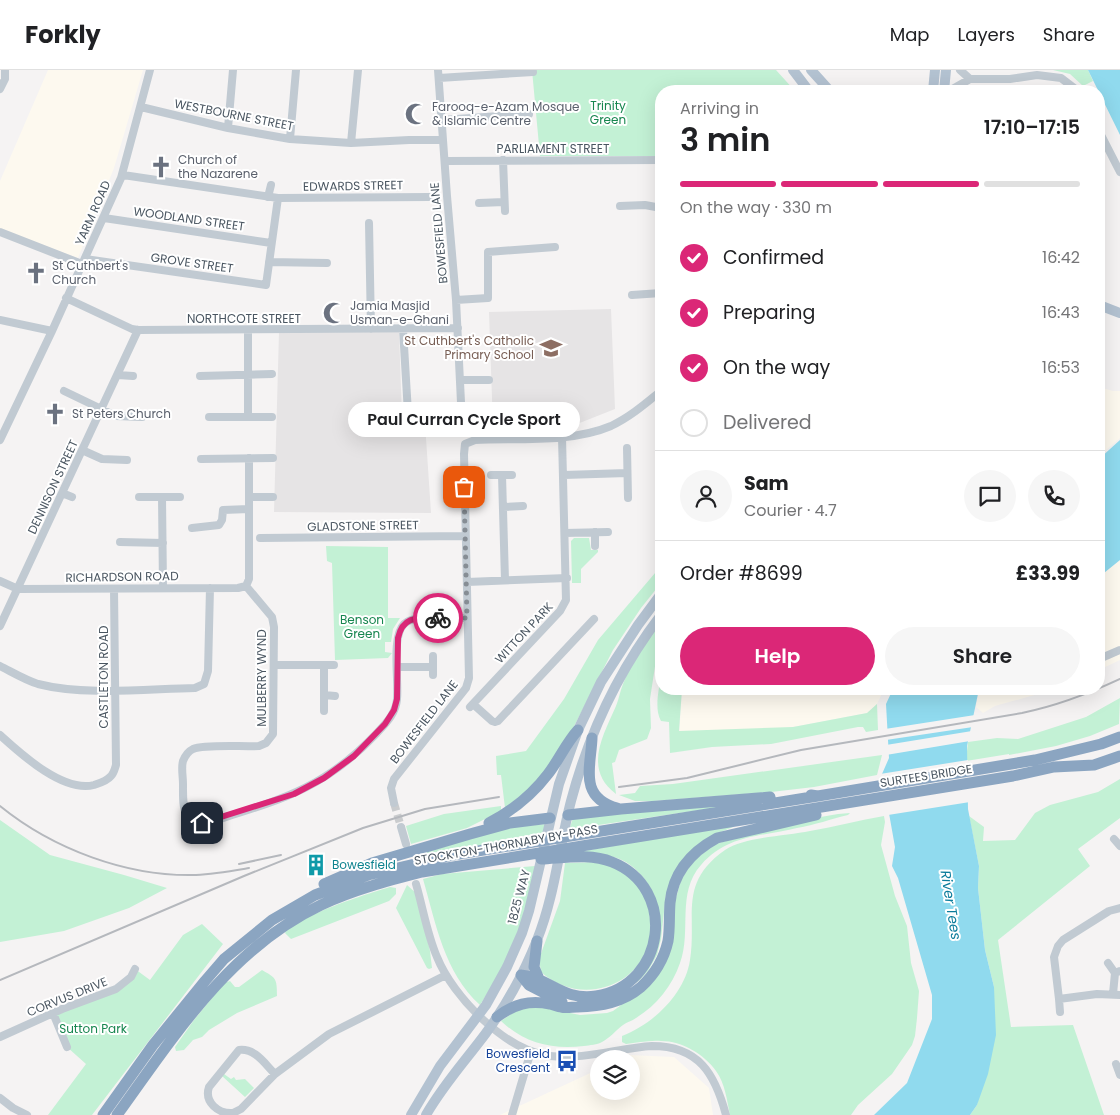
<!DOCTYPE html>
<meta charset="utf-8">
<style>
body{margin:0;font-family:Poppins,sans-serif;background:#f6f6f6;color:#202124;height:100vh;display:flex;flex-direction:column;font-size:19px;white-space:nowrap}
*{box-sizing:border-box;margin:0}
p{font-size:16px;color:#757577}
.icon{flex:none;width:28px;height:28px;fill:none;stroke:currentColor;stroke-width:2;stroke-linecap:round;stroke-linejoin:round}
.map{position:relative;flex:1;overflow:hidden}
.sheet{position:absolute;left:655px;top:15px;width:450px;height:610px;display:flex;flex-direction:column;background:#fff;border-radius:20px;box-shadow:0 5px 20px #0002}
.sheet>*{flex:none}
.controls{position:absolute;left:590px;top:980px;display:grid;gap:10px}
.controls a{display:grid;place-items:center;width:50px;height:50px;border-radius:50%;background:#fff;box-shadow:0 5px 20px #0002;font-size:25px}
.pin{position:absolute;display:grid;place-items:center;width:42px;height:42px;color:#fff;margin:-21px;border-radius:10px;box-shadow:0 2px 8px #0006}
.courier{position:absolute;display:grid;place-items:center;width:50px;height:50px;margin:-25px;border:4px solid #db2777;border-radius:50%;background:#fff;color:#222;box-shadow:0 1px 6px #0007}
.bubble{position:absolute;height:35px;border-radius:18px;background:#fff;box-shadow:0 5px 20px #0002;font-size:16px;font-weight:600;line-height:35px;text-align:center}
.headline em{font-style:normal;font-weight:600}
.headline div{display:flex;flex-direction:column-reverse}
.headline{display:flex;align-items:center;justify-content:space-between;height:85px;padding:0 25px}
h1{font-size:32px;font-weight:600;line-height:38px}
.bar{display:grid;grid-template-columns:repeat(4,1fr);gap:8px 5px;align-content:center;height:60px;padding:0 25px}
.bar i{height:6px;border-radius:4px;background:#e0e0e0}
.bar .selected{background:#db2777}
.bar p{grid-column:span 4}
.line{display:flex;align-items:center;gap:12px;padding:0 25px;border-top:1px solid #e0e0e0}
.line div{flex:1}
.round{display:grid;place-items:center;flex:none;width:52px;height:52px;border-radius:26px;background:#f6f6f6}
ol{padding:0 25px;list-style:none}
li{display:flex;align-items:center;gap:15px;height:55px}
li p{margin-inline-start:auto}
li .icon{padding:5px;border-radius:50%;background:#db2777;color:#fff;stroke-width:4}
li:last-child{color:#757577}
li i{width:28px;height:28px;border:2px solid #e0e0e0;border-radius:50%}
.primary-button{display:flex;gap:10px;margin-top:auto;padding:10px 25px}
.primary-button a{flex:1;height:58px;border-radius:30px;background:#db2777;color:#fff;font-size:20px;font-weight:600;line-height:58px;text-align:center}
.primary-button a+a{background:#f6f6f6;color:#202124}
header{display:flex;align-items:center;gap:30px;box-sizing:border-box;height:70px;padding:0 25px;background:#fff;border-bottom:1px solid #e0e0e0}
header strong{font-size:24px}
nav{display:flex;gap:28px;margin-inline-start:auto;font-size:18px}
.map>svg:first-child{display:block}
</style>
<header>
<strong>Forkly</strong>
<nav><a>Map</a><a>Layers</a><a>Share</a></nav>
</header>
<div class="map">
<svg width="1120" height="1045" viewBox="0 0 1120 1045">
<rect width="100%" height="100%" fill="#f5f3f3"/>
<!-- commercial -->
<path fill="#fdf9ef" d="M48 0H143L114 98 78 188 0 159V111Z
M1099 317 1113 321H1120V368L1099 386Z
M1120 490V590L1099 600V507Z
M682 619H884L877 634 867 643 793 657 679 669Z
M979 619H1056L995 636 983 643 976 637Z
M629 985 674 987 709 1018 713 1045H500L599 999V1021H631V989H620Z"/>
<!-- education -->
<path fill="#e6e4e5" d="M611 239 615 339 572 356 493 357 489 242Z
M399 261 402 348 425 353 431 443 274 442 279 262Z"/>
<!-- green -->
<path fill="#c3f1d5" d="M532 0H776L795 21H661V86H540Z
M1053 0H1088L1093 11 1083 16 1070 4Z
M574 468H589L591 480H598V482L581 499V513H572L571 471Z
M326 476 388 477V548H400L393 559 391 572H385V582L392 583 388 588 335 590 332 493 327 491Z
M661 496V513L641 538 613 580 565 674 534 715 505 738 501 705H497L496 686 526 681 564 629 598 570Z
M661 552V572L658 577 650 629 651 658 647 669 619 680 615 692 612 693 616 724C583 699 603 666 616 636 619 629 620 621 623 614 631 593 648 570 661 552Z
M661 606V619H682L679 661 793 657 867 643 877 634 878 660 866 662 863 657H858L771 674 712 677 670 683 669 652 661 651C654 639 659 619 661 606Z
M1120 628 1119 654 1090 666 1056 676 1009 685V684L966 691 968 672 997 668 1018 669 1086 647Z
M882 685 877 705 814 717 771 722 653 731H635L619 725 635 723 640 716 673 714Z
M1120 709V748L1078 779 1090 796 998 870 1011 957 1073 955 1104 1045H970L977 1035 994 917 985 880 978 818 979 796 969 746 984 757 983 771 1015 770 1035 743 1050 735 1098 722Z
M734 735 571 759 570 757 574 745Z
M501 736V741L467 758 411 774 406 756 444 744Z
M850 743 848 745C831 749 815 755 797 758 761 767 728 764 701 795 676 823 692 861 680 893 672 916 657 935 636 948 632 951 627 952 623 955 616 960 610 968 602 972 597 975 590 975 584 976 552 980 524 973 501 951L526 934 580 945 607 943 613 941 628 930 654 907 681 810 692 792 715 774 809 749 838 744Z
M884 746 885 752 881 775 895 826 907 856 911 893 919 921 917 948 915 966 912 975 892 1004 858 1035 851 1045H730C727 1031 725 1013 716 1001 704 984 682 971 661 971 649 970 637 973 626 974L622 972V966C653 954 685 924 690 890 697 845 678 813 725 780 744 767 786 766 810 761 835 757 859 750 884 746Z
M0 750 50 785 124 805 167 818 129 838 64 861 0 872Z
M546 754 544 761 541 763 500 770V772L417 785 506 758Z
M733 755V757L713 765 666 824 661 869 657 885 648 901 640 910 621 923 585 929 636 910C641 898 659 854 659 845 658 821 637 793 614 787 601 784 586 784 572 783Z
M598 792C605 794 613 796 619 800 639 812 651 831 650 854 650 861 651 870 648 876 633 921 576 934 541 902L539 889 560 831 565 793Z
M535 796C533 809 531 824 527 838 520 867 497 909 480 935 444 902 436 854 423 809L442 804Z
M407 815 417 824 430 881 432 898 429 899 427 898 396 838Z
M390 817 396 818V824L389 831 291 869 285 863C299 845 367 824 390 817Z
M202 854 223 874 92 1045H48L86 994 67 977 53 943 116 919 135 899 150 910 183 865Z
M262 900C276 908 277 908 277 926L237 943 209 960 202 967 193 970 184 980 176 981 175 977 194 950 224 913 230 911 235 917H239Z
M224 1004 231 1009 234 1007 236 1010 245 1009 254 1018 245 1027 222 1006Z"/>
<!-- water -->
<path fill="#90daee" d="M1088 0H1120V65Z
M1120 370V490L1099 507V389Z
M893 619H979L967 676 968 739 979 796 978 818 985 880 994 917 996 965 988 1004 977 1035 970 1045H874L907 1013 932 949V925L898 808 892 796 895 777 882 704 889 688 886 634Z"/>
<!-- pier -->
<path fill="#f5f3f3" d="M975 645 973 657 886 670 885 659Z
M972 661 970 671 886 685V675Z
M968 690 970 732 888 745 880 704Z"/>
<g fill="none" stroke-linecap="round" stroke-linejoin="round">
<!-- minor-tunnel -->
<path stroke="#caccce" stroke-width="8" stroke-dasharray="8 4" stroke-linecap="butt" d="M394 733 401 757"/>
<!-- minor -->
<path stroke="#c1cad2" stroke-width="8" d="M438 0 447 126 456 230 462 353
M960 0 970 9
M439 8 533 2
M0 19 5 9V0
M949 21 970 9H1010L1037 5 1061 8 1078 21
M141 37 228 58 290 69 351 73 409 70H443
M442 50 529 44
M228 58 233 0
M1099 61 1120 102
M290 69 296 0
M351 73 358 0
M503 90 505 141
M445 91 661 90
M123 105 278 128 429 127
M268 127 271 115
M479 133 504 132
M620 136 645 135 661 138
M104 148 271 173
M369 153 371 259
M0 162 82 194
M85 189 266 215 278 128
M269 192 327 193
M632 225 661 223
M66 228 132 259 138 260 458 258
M456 230 488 228V182L555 177
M0 250 52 261
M403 259 408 343H462
M248 260V346
M118 305 133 306
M200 306 272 304
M460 310H489
M64 321 116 346 142 347
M209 347H272
M0 370 52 261 121 108 150 0
M627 378 628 428
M82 380 102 389 127 390
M201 389 273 388
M491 405H512
M502 405 505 510
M564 405 627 403
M62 423 72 427
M139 427H180
M162 427 163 518
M249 427H273
M503 437 523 436
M192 458 219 455 222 450 223 440 249 439
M595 462V476
M565 463 608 462
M260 468 465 466
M120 472 163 473
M0 511 18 519 238 518 246 516
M467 512 567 508
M246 516 272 547 274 557 273 664 266 673 259 676C244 677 205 674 193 679 189 681 185 686 183 691 181 698 183 706 183 714 183 735 181 757 210 752 280 730 324 719 376 664 385 654 396 644 397 629 399 611 391 567 404 554 414 543 452 548 467 548
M246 516 249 509V388
M0 556 138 260
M433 586V605
M1099 589 1120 580
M274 595H334
M0 596C12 602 25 610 38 614 85 626 146 619 195 618L204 614 208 601 210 518
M398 597H433
M324 625 335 626
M473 634 492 651 495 652 498 651 594 549
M470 637 560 541 566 530 562 367
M324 641V595
M0 665C21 684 63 723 94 715 100 713 107 711 111 706 114 703 115 698 116 695L114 519
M394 733 391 718 394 709 466 618 469 608 464 384 465 374 475 370C518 368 571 373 611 356 630 347 645 334 661 321
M401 757 406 774
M1114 769 1120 776
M416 814C423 838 427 864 437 887 453 927 506 981 550 986 584 990 619 978 652 976 699 976 715 1004 726 1045
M1120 838 1109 841 1063 870 1058 876 1054 887 1059 929 1097 924 1120 925
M1108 893 1115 903
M1113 924 1115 903 1120 901
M1059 929 1060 942
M53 943 67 977
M0 967 62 939 116 919 131 907 135 899
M1116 994 1120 1005
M275 1004C264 993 255 978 239 980L209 1017C204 1032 218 1044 233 1043L241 1039 275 1004 329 964 446 905
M0 1028 13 1038 27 1045
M512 1045 531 981"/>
<!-- major -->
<path stroke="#b3c2d1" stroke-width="10" d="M793 0 809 21
M811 0 830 21
M933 21 935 0
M944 21 946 0
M1099 235 1120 243
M411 1045 440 996 486 935 507 897 522 863 529 841 559 714 578 660 601 612 638 555 661 524
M426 1045C443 1015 466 990 486 963 507 934 524 903 537 870 555 825 559 777 571 731 589 663 619 600 661 545"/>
<!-- highway -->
<path stroke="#8ba5c1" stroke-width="11" d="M592 668C591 696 578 727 617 738
M811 725 818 726 1035 690 1101 674 1120 667
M568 745 621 739 770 727
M489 753C512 741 532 725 548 704 559 690 566 673 578 660
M324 814 372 793 470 764 510 753 550 748
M537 871 534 897 539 909
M521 905C550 908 562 931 596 926 666 915 678 818 612 792 590 783 564 788 541 789
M521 905 529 915 562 932
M497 947C514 934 529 930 550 934 554 935 558 937 561 937 566 938 572 937 577 937 601 936 622 933 641 917 654 905 664 889 668 871 670 859 669 846 670 833 673 803 691 782 717 768L816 745
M103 1045 153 975 205 911 224 889 272 850 315 825 368 805 453 785 818 726
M117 1045C174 966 230 878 321 835 353 820 387 811 422 802L1013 706 1054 697 1094 695 1120 686"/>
<!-- rail -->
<path stroke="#b5b8bd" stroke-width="2" d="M619 717 687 708 801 680 1022 643C1057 636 1088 624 1120 609
M0 736C53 779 127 807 196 805 214 804 231 801 249 798
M239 794 281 785
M0 910 244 806 363 758 425 739 499 727"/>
</g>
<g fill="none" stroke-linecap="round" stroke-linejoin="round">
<!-- done -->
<path stroke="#868d94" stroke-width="5" stroke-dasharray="0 9" d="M438 548H467L464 417"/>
<!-- route -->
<path stroke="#db2777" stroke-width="6" d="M202 753 294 724 324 708 354 686 385 654 394 640 397 629 398 568C403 545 418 548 438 548"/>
</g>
<!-- icons -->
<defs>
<g id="mosque-bare" transform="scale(1.725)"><path d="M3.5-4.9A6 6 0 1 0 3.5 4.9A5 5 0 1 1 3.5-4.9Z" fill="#6b7280" stroke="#fff" stroke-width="2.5" paint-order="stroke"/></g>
<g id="church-bare" transform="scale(1.725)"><path d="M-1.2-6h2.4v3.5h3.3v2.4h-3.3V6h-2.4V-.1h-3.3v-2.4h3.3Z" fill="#6b7280" stroke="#fff" stroke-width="2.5" paint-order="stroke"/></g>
<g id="school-bare" transform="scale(1.725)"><path d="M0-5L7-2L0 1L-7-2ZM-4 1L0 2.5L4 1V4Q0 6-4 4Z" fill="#8d6e63" stroke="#fff" stroke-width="2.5" paint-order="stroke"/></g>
<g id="building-bare" transform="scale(1.725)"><path d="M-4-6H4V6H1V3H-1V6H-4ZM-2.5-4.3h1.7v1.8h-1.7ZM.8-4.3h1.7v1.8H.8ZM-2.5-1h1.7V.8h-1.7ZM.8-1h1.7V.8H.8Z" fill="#0f9aa8" stroke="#fff" stroke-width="2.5" paint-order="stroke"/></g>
<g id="bus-bare" transform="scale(1.725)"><path d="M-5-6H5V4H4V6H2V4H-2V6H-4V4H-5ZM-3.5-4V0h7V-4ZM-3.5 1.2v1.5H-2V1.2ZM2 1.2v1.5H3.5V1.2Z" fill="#1a4fb4" stroke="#fff" stroke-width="2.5" paint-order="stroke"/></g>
</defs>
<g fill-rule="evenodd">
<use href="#mosque-bare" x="416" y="44"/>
<use href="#church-bare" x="161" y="97"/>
<use href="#church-bare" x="36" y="203"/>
<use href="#mosque-bare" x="334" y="243"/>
<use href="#school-bare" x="551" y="278"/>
<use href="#church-bare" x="55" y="344"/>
<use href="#building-bare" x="316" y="795"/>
<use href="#bus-bare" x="567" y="991"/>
</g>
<g text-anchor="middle" stroke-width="4" stroke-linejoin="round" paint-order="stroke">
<!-- park labels -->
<g font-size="12" fill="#17864f" stroke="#fff">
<text x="608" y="40">Trinity<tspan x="608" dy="14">Green</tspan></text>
<text x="362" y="554">Benson<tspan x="362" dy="14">Green</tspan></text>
<text x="93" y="963">Sutton Park</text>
</g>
<!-- worship labels -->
<g font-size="12" fill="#5b616d" stroke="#fff" text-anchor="start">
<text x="432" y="41">Farooq-e-Azam Mosque<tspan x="432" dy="14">&amp; Islamic Centre</tspan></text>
<text x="178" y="94">Church of<tspan x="178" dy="14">the Nazarene</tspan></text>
<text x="52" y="200">St Cuthbert's<tspan x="52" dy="14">Church</tspan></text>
<text x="350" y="240">Jamia Masjid<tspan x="350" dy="14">Usman-e-Ghani</tspan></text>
<text x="72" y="348">St Peters Church</text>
</g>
<!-- street labels -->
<g font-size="12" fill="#4a5661" stroke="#fff">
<text transform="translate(234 45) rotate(11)" y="4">WESTBOURNE STREET</text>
<text x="553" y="83">PARLIAMENT STREET</text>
<text transform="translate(353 116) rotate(-1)" y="4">EDWARDS STREET</text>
<text transform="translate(93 143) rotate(-66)" y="4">YARM ROAD</text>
<text transform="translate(189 149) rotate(8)" y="4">WOODLAND STREET</text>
<text transform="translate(439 163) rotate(-95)" y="4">BOWESFIELD LANE</text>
<text transform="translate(192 193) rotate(8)" y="4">GROVE STREET</text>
<text x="244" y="253">NORTHCOTE STREET</text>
<text transform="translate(53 417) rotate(-65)" y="4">DENNISON STREET</text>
<text transform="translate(363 456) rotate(-1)" y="4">GLADSTONE STREET</text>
<text transform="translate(122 507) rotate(-1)" y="4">RICHARDSON ROAD</text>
<text transform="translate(524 563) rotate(-47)" y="4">WITTON PARK</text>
<text transform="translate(104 607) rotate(-90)" y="4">CASTLETON ROAD</text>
<text transform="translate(262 608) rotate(-90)" y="4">MULBERRY WYND</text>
<text transform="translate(424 652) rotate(-52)" y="4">BOWESFIELD LANE</text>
<text transform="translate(926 706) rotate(-9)" y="4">SURTEES BRIDGE</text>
<text transform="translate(506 775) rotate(-10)" y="4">STOCKTON-THORNABY BY-PASS</text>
<text transform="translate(519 827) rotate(-75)" y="4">1825 WAY</text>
<text transform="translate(67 927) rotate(-22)" y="4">CORVUS DRIVE</text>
</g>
<!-- education labels -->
<g font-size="12" fill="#785e54" stroke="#fff" text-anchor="end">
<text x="534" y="275">St Cuthbert's Catholic<tspan x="534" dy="14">Primary School</tspan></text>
</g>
<!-- culture labels -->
<g font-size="12" fill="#0d838f" stroke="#fff" text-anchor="start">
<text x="332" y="799">Bowesfield</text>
</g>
<!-- transit labels -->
<g font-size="12" fill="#164399" stroke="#fff" text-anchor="end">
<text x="550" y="988">Bowesfield<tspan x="550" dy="14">Crescent</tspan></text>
</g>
<!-- water labels -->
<g font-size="14" font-style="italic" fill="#0c7c9b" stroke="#fff">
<text transform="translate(951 835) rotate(81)" y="5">River Tees</text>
</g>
</g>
</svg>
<div class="controls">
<a><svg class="icon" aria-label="layers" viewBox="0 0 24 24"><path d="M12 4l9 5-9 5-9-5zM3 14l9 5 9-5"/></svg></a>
</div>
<div class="pin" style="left:464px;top:417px;background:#ea580c"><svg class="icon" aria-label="bag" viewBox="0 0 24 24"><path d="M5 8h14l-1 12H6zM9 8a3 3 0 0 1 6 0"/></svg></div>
<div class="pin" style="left:202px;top:753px;background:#1f2937"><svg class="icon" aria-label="home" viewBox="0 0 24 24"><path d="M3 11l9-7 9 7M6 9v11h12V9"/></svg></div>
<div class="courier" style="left:438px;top:548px"><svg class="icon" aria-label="bike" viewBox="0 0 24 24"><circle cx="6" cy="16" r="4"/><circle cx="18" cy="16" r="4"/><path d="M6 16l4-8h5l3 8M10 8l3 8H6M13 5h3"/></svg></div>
<div class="bubble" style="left:348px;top:332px;width:232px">Paul Curran Cycle Sport</div>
<section class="sheet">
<div class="headline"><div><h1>3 min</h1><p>Arriving in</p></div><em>17:10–17:15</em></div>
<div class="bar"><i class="selected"></i><i class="selected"></i><i class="selected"></i><i></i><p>On the way · 330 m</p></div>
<ol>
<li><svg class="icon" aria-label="check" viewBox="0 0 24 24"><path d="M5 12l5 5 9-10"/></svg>Confirmed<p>16:42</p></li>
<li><svg class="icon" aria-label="check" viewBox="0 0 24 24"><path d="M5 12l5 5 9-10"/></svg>Preparing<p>16:43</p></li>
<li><svg class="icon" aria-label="check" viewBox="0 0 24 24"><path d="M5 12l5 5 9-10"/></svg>On the way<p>16:53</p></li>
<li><i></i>Delivered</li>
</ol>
<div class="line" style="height:90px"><a class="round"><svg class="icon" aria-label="person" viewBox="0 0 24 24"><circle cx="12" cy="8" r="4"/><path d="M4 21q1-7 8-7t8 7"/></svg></a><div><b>Sam</b><p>Courier · 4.7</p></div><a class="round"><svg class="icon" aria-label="chat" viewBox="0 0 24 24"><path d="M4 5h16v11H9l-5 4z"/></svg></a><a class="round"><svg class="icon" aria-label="phone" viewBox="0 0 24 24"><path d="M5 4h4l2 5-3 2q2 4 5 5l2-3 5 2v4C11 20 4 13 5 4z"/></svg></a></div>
<div class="line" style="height:65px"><div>Order #8699</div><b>£33.99</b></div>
<div class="primary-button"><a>Help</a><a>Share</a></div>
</section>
</div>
